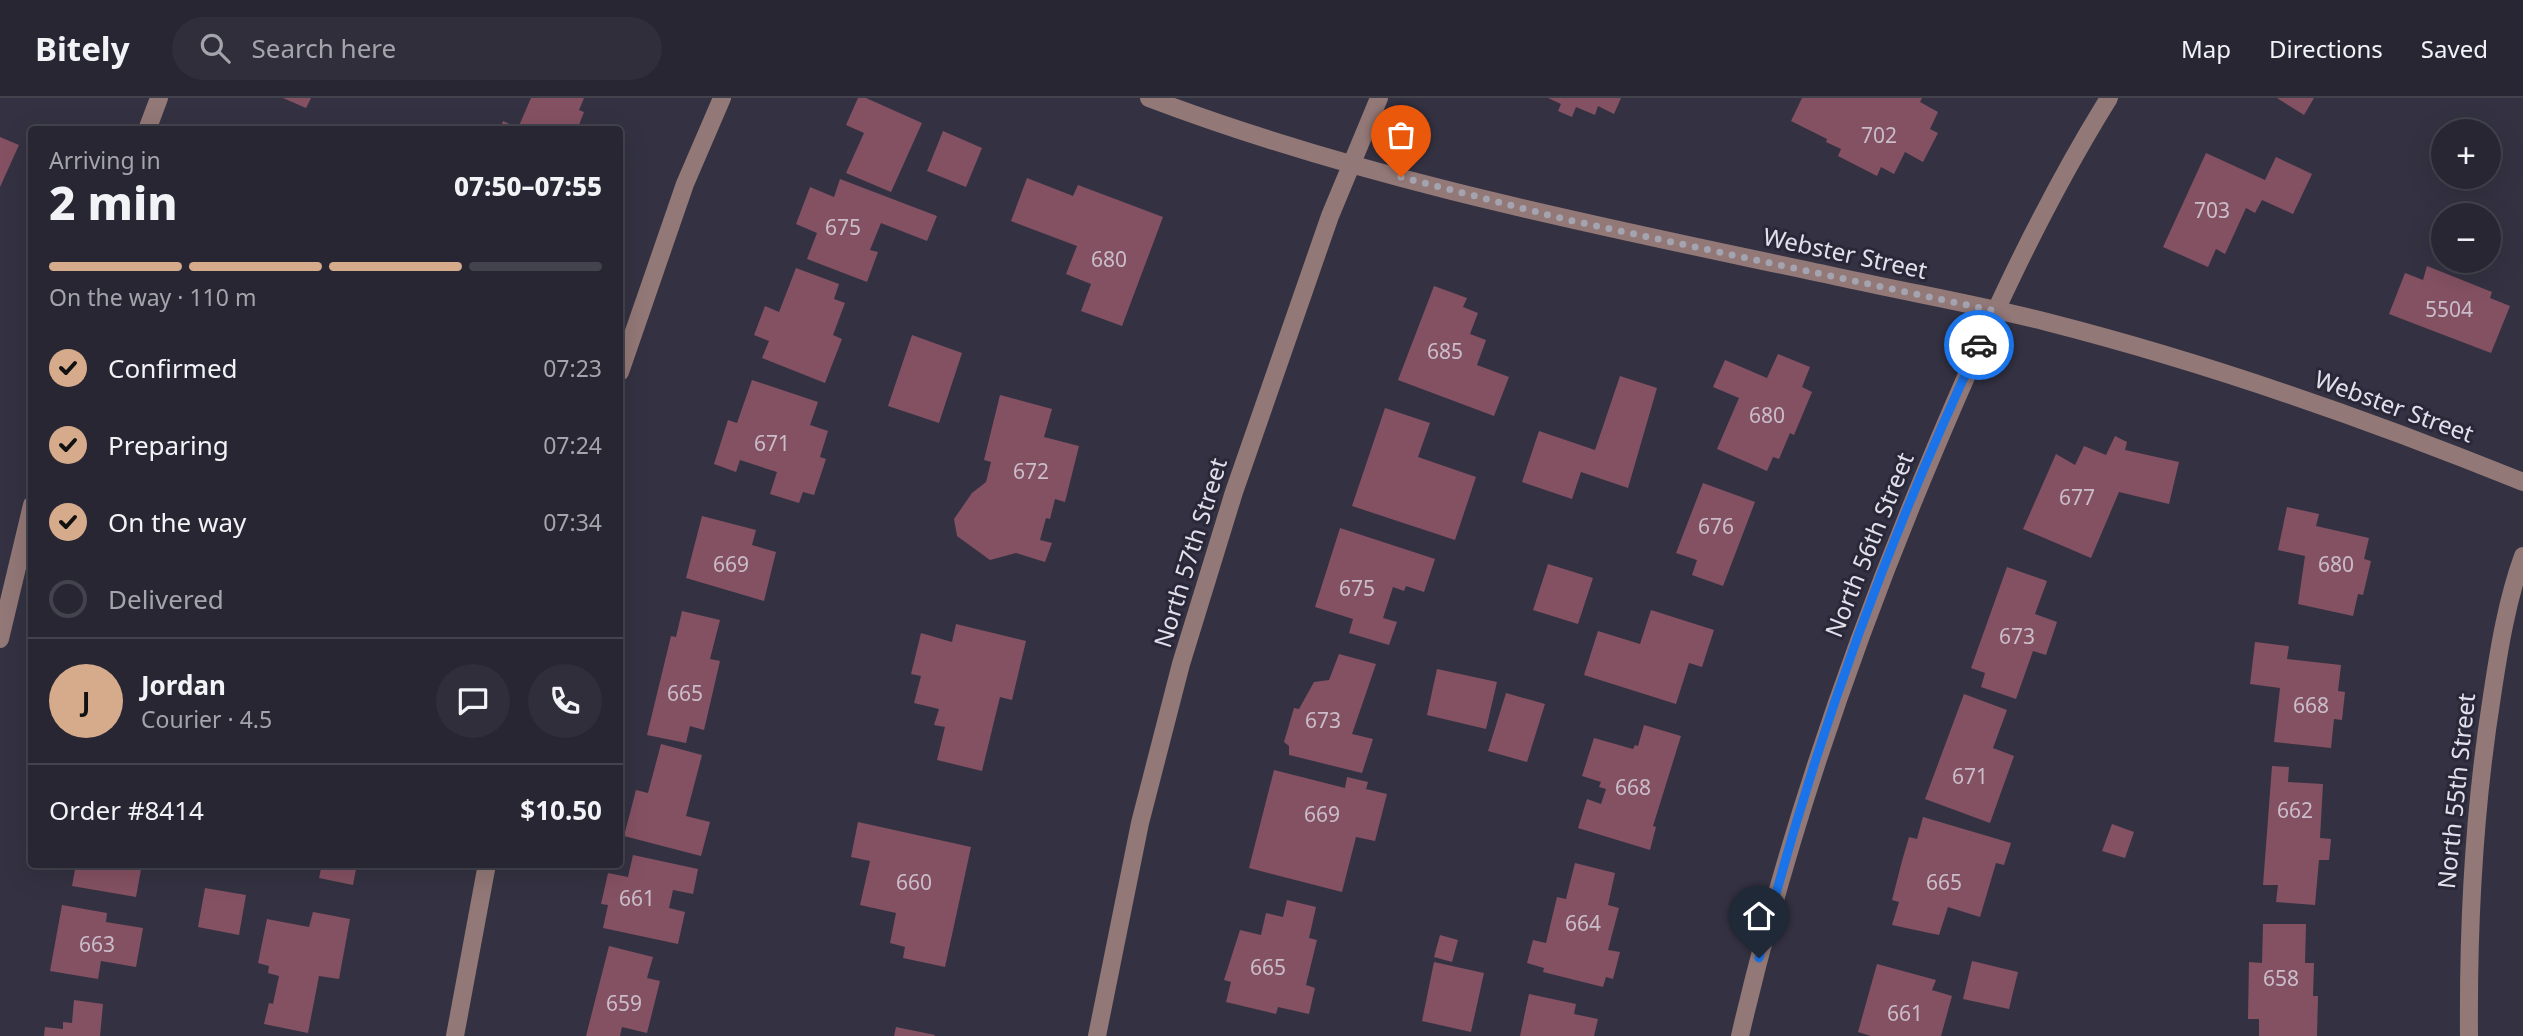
<!DOCTYPE html>
<meta charset="utf-8">
<style>
body{margin:0;font-family:"Noto Sans",sans-serif;background:#2f2e3a;color:#f1f3f6;height:100vh;display:flex;flex-direction:column;font-size:26px;white-space:nowrap}
*{box-sizing:border-box;margin:0}
p{font-size:23px;color:#a4a5ac}
.icon{flex:none;width:38px;height:38px;fill:none;stroke:currentColor;stroke-width:2;stroke-linecap:round;stroke-linejoin:round}
.map{position:relative;flex:1;overflow:hidden}
.details{position:absolute;left:28px;top:28px;width:595px;height:742px;display:flex;flex-direction:column;background:#272632;border-radius:7px;box-shadow:0 7px 28px #0002,0 0 0 2px #43434d}
.details>*{flex:none}
.controls{position:absolute;left:2431px;top:21px;display:grid;gap:14px}
.controls a{display:grid;place-items:center;width:70px;height:70px;border-radius:50%;background:#272632;box-shadow:0 7px 28px #0002,0 0 0 2px #43434d;font-size:35px}
.pin{position:absolute;display:grid;place-items:center;width:60px;height:60px;color:#fff;margin:-72px -30px;border-radius:50% 50% 50% 0;rotate:-45deg;box-shadow:0 0 7px #0007}
.pin .icon{rotate:45deg}
.courier{position:absolute;display:grid;place-items:center;width:70px;height:70px;margin:-35px;border:5px solid #1a73e8;border-radius:50%;background:#fff;color:#222;box-shadow:0 2px 9px #0007}
.overview em{font-style:normal;font-weight:800}
.overview div{display:flex;flex-direction:column-reverse}
.overview{display:flex;align-items:center;justify-content:space-between;height:119px;padding:0 21px}
h1{font-size:46px;font-weight:800;line-height:52px}
.bar{display:grid;grid-template-columns:repeat(4,1fr);gap:10px 7px;align-content:center;height:84px;padding:0 21px}
.bar i{height:9px;border-radius:5px;background:#43434d}
.bar .active{background:#d6ab8b}
.bar p{grid-column:span 4}
.line{display:flex;align-items:center;gap:18px;padding:0 21px;border-top:2px solid #43434d}
.line div{flex:1}
.round{display:grid;place-items:center;flex:none;width:74px;height:74px;border-radius:37px;background:#2f2e3a}
ol{padding:0 21px;list-style:none}
li{display:flex;align-items:center;gap:21px;height:77px}
li p{margin-inline-start:auto}
li .icon{padding:7px;border-radius:50%;background:#d6ab8b;color:#111;stroke-width:4}
li:last-child{color:#a4a5ac}
li i{width:38px;height:38px;border:4px solid #43434d;border-radius:50%}
header{display:flex;align-items:center;gap:42px;box-sizing:border-box;height:98px;padding:0 35px;background:#272632;border-bottom:2px solid #43434d}
header strong{font-size:33px}
nav{display:flex;gap:38px;margin-inline-start:auto;font-size:24px}
.search{width:490px;height:63px;background:#2f2e3a;display:flex;align-items:center;gap:18px;box-sizing:border-box;padding:0 24px;border-radius:38px;color:#a4a5ac;font-size:26px}
.map>svg:first-child{display:block}
</style>
<header>
<strong>Bitely</strong>
<div class="search"><svg class="icon" aria-label="search" viewBox="0 0 24 24"><circle cx="10" cy="10" r="6"/><path d="M15 15l6 6"/></svg>Search here</div>
<nav><a>Map</a><a>Directions</a><a>Saved</a></nav>
</header>
<div class="map">
<svg width="2523" height="938" viewBox="0 0 2523 938">
<rect width="100%" height="100%" fill="#343242"/>
<!-- building -->
<path fill="#845162" d="M283 0H311L306 10Z
M531 0H584L579 12 584 14 577 32H500L503 23 518 30Z
M858 0H866L922 25 891 94 846 75 864 35 846 27Z
M1548 0H1621L1614 16 1598 8 1595 17 1576 9 1572 19 1558 13 1561 6Z
M1802 0H1922L1920 4 1938 14 1930 31 1938 35 1923 64 1905 54 1894 76 1881 69 1877 78 1838 58 1841 51 1826 44 1827 41 1791 23Z
M2277 0H2314L2304 17Z
M943 33 982 50 966 89 927 73Z
M0 39 19 47 0 89Z
M2206 55 2265 82 2276 59 2312 76 2293 116 2262 102 2255 115 2246 110 2225 156 2216 151 2208 169 2163 149Z
M1027 80 1073 98 1078 87 1163 119 1122 228 1081 213 1091 186 1066 176 1077 148 1011 123Z
M840 81 937 118 927 143 881 125 870 152 878 154 867 184 807 161 817 135 796 126 810 89 834 99Z
M2427 168 2492 194 2490 200 2510 208 2491 255 2389 216 2405 175 2423 182Z
M796 170 839 186 834 201 845 205 833 237 842 241 825 285 762 260 769 243 754 237 765 208 779 214Z
M1434 188 1467 200 1463 209 1478 215 1470 236 1486 242 1477 267 1509 279 1494 318 1398 282Z
M912 237 962 255 939 325 888 308Z
M1778 256 1810 269 1802 289 1812 294 1794 337 1790 335 1779 361 1773 359 1767 373 1717 351 1739 300 1713 289 1725 262 1767 280Z
M1620 278 1657 290 1628 390 1581 374 1572 401 1522 384 1539 333 1595 352Z
M752 282 818 304 810 327 828 333 820 359 826 361 814 397 803 394 799 405 770 396 777 374 740 362 736 374 714 366 728 322 737 325Z
M1000 297 1052 311 1044 339 1079 348 1065 404 1055 401 1050 421 1046 420 1040 442 1052 445 1045 464 1016 455 990 462 957 438 954 421 972 395 986 384 991 364 984 362Z
M1385 310 1430 325 1418 359 1476 379 1455 442 1352 408Z
M2115 338 2127 344 2125 352 2179 364 2169 406 2119 394 2091 460 2023 431 2056 356 2075 367 2084 348 2106 357Z
M1703 385 1755 404 1723 488 1692 477 1697 462 1676 455Z
M2287 409 2319 416 2316 428 2369 440 2364 461 2371 463 2363 497 2358 496 2353 518 2298 506 2305 458 2278 452Z
M702 418 756 432 752 447 776 454 764 503 686 480Z
M1340 430 1435 461 1424 494 1406 488 1404 493 1393 489 1383 520 1397 524 1389 547 1349 535 1353 521 1315 509Z
M1548 466 1593 480 1578 526 1533 512Z
M2007 469 2047 483 2035 516 2057 524 2046 557 2033 553 2016 601 1981 589 1985 575 1971 570Z
M1651 512 1714 532 1702 569 1689 565 1676 606 1584 577 1598 533 1640 546Z
M682 513 720 522 710 561 720 563 704 632 690 628 686 645 647 637 671 538 676 539Z
M956 526 1026 543 1012 602 1000 599 982 673 937 662 945 629 934 627 939 611 914 605 921 578 911 576 921 535 952 544Z
M2255 544 2289 548 2287 561 2341 567 2338 593 2345 594 2342 622 2334 621 2331 650 2274 644 2280 590 2250 586Z
M1339 556 1376 566 1352 636 1373 641 1362 675 1289 657V648L1284 644 1294 610 1299 611 1314 584 1329 582Z
M1437 571 1497 584 1486 631 1427 617Z
M1506 595 1545 606 1527 664 1488 653Z
M1964 596 2007 612 1993 650 2014 658 1990 725 1925 701Z
M1644 627 1681 638 1653 728 1656 729 1650 752 1578 730 1587 701 1601 706 1606 691 1599 689 1601 684 1582 678 1594 640 1633 651 1635 647 1638 648Z
M661 646 702 657 686 718 710 724 701 758 624 738 636 692 648 695Z
M2272 668 2289 669 2288 684 2323 686 2320 740 2331 741 2329 762H2319L2315 807 2276 804 2278 787H2263Z
M1274 672 1345 690 1347 679 1368 684 1366 691 1387 696 1375 743 1356 739 1342 794 1249 770Z
M1923 719 2011 745 2004 767 1996 765 1980 819 1948 809 1939 837 1892 827 1899 804 1892 802 1902 763 1909 739 1917 741Z
M858 724 971 749 945 869 903 860 905 849 890 845 896 815 860 807 870 763 851 759Z
M2112 726 2134 734 2125 760 2102 753Z
M633 757 698 771 693 796 673 792 669 810 685 814 678 846 603 830 608 807 601 806 608 775 628 779Z
M1575 765 1615 775 1608 807 1619 810 1608 852 1620 854 1613 881 1606 879 1603 889 1543 874 1544 870 1527 865 1533 842 1546 845 1557 799 1566 801Z
M76 766H142L136 799 72 788Z
M322 766H357L353 787 319 780Z
M205 790 246 797 239 837 198 829Z
M1287 802 1316 809 1309 840 1317 842 1306 887 1315 890 1309 916 1278 909 1276 916 1226 904 1231 884 1224 882 1240 832 1261 837 1266 815 1283 819Z
M62 807 107 815 106 824 143 830 136 869 101 863 98 881 50 873Z
M313 814 350 821 339 881 319 878 308 935 264 926 269 905 273 906 279 878 268 875 269 868 258 865 267 821 309 829Z
M2263 826H2306L2305 865H2314L2313 898H2318L2317 938H2259V921H2248L2249 864 2262 865Z
M1440 837 1458 842 1452 864 1434 859Z
M609 848 653 859 647 880 660 883 647 935 622 929 620 938H586Z
M1972 863 2018 874 2009 911 1963 901Z
M1434 864 1484 875 1471 934 1422 923Z
M1877 866 1936 882 1932 892 1952 898 1941 938H1871L1858 934Z
M1529 896 1576 906 1574 916 1598 921 1594 938H1520Z
M74 902 103 906 100 938H44L45 929 63 931V924L72 925Z
M896 929 935 937 934 938H894Z"/>
<g fill="none" stroke-linecap="round" stroke-linejoin="round">
<!-- minor -->
<path stroke="#927876" stroke-width="18" d="M1149 0C1373 85 1610 130 1843 180 1911 195 1980 207 2047 224 2208 265 2370 322 2523 384
M147 32 159 0
M620 274 685 86 722 0
M0 541 32 407
M455 938 487 766
M1097 938 1140 725 1181 566 1234 394 1330 118 1379 0
M1740 938C1787 736 1854 542 1935 351 1986 230 2040 111 2109 0
M2469 938C2468 824 2474 711 2492 598 2499 551 2507 502 2523 458"/>
</g>
<g fill="none" stroke-linecap="round" stroke-linejoin="round">
<!-- done -->
<path stroke="#a4a3b0" stroke-width="7" stroke-dasharray="0 12.6" d="M1401 79 1564 121 1995 213 1979 247"/>
<!-- route -->
<path stroke="#1a73e8" stroke-width="9" d="M1759 860C1812 650 1887 443 1979 247"/>
</g>
<g text-anchor="middle" stroke-width="6" stroke-linejoin="round" paint-order="stroke">
<!-- number labels -->
<g font-size="21" fill="#cabcc9">
<text x="1879" y="45">702</text>
<text x="2212" y="120">703</text>
<text x="843" y="137">675</text>
<text x="1109" y="169">680</text>
<text x="2449" y="219">5504</text>
<text x="1445" y="261">685</text>
<text x="1767" y="325">680</text>
<text x="772" y="353">671</text>
<text x="1031" y="381">672</text>
<text x="2077" y="407">677</text>
<text x="1716" y="436">676</text>
<text x="731" y="474">669</text>
<text x="2336" y="474">680</text>
<text x="1357" y="498">675</text>
<text x="2017" y="546">673</text>
<text x="685" y="603">665</text>
<text x="2311" y="615">668</text>
<text x="1323" y="630">673</text>
<text x="1970" y="686">671</text>
<text x="1633" y="697">668</text>
<text x="2295" y="720">662</text>
<text x="1322" y="724">669</text>
<text x="914" y="792">660</text>
<text x="1944" y="792">665</text>
<text x="637" y="808">661</text>
<text x="1583" y="833">664</text>
<text x="97" y="854">663</text>
<text x="1268" y="877">665</text>
<text x="2281" y="888">658</text>
<text x="624" y="913">659</text>
<text x="1905" y="923">661</text>
</g>
<!-- street labels -->
<g font-size="24" fill="#e1e0eb" stroke="#2a2838">
<text transform="translate(1845 156) rotate(12)" y="8">Webster Street</text>
<text transform="translate(2394 309) rotate(20)" y="8">Webster Street</text>
<text transform="translate(1870 447) rotate(-68)" y="8">North 56th Street</text>
<text transform="translate(1191 455) rotate(-73)" y="8">North 57th Street</text>
<text transform="translate(2457 693) rotate(-84)" y="8">North 55th Street</text>
</g>
</g>
</svg>
<div class="controls">
<a>+</a>
<a>−</a>
</div>
<div class="pin" style="left:1401px;top:79px;background:#ea580c"><svg class="icon" aria-label="bag" viewBox="0 0 24 24"><path d="M5 8h14l-1 12H6zM9 8a3 3 0 0 1 6 0"/></svg></div>
<div class="pin" style="left:1759px;top:860px;background:#1f2937"><svg class="icon" aria-label="home" viewBox="0 0 24 24"><path d="M3 11l9-7 9 7M6 9v11h12V9"/></svg></div>
<div class="courier" style="left:1979px;top:247px"><svg class="icon" aria-label="car" viewBox="0 0 24 24"><path d="M5 17H2v-5l4-1 3-4h7l3 4 3 1v5h-3M9 17h6M6 11h13"/><circle cx="7" cy="17" r="2"/><circle cx="17" cy="17" r="2"/></svg></div>
<section class="details">
<div class="overview"><div><h1>2 min</h1><p>Arriving in</p></div><em>07:50–07:55</em></div>
<div class="bar"><i class="active"></i><i class="active"></i><i class="active"></i><i></i><p>On the way · 110 m</p></div>
<ol>
<li><svg class="icon" aria-label="check" viewBox="0 0 24 24"><path d="M5 12l5 5 9-10"/></svg>Confirmed<p>07:23</p></li>
<li><svg class="icon" aria-label="check" viewBox="0 0 24 24"><path d="M5 12l5 5 9-10"/></svg>Preparing<p>07:24</p></li>
<li><svg class="icon" aria-label="check" viewBox="0 0 24 24"><path d="M5 12l5 5 9-10"/></svg>On the way<p>07:34</p></li>
<li><i></i>Delivered</li>
</ol>
<div class="line" style="height:126px"><b class="round" style="background:#d6ab8b;color:#111">J</b><div><b>Jordan</b><p>Courier · 4.5</p></div><a class="round"><svg class="icon" aria-label="chat" viewBox="0 0 24 24"><path d="M4 5h16v11H9l-5 4z"/></svg></a><a class="round"><svg class="icon" aria-label="phone" viewBox="0 0 24 24"><path d="M5 4h4l2 5-3 2q2 4 5 5l2-3 5 2v4C11 20 4 13 5 4z"/></svg></a></div>
<div class="line" style="height:91px"><div>Order #8414</div><b>$10.50</b></div>
</section>
</div>
